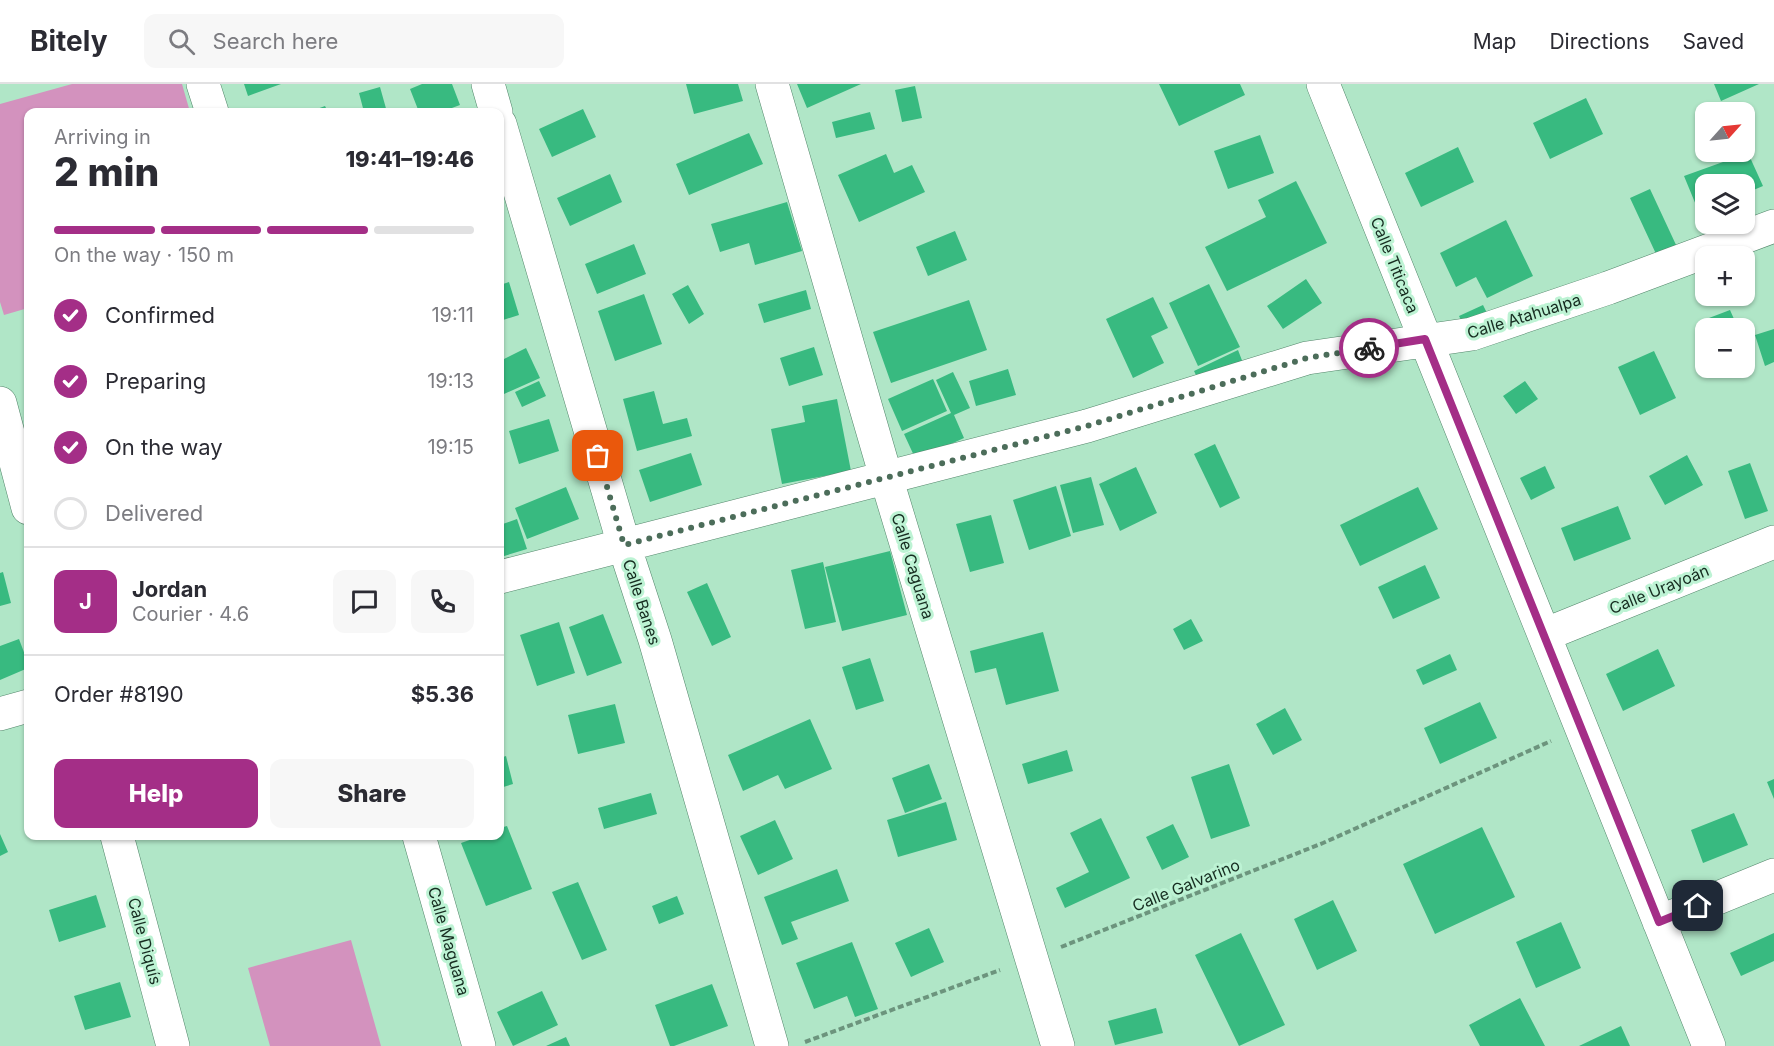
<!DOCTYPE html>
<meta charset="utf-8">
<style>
body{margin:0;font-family:Inter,sans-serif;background:#f7f7f7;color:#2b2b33;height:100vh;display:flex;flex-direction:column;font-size:22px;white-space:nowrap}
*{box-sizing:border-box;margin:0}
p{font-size:20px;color:#7c7c81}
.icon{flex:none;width:33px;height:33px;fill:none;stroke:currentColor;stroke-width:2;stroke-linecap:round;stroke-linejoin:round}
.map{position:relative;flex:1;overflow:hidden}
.details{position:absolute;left:24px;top:24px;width:480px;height:732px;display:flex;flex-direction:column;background:#fff;border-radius:12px;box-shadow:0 2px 4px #0004}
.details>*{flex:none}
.needle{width:39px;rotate:63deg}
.buttons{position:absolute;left:1695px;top:18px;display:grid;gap:12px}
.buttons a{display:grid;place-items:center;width:60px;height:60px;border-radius:12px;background:#fff;box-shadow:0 2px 4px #0004;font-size:30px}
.pin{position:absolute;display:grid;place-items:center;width:51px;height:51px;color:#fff;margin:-26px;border-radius:12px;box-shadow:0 3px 9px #0006}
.courier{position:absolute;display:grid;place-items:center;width:60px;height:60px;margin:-30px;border:4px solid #a42e87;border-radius:50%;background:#fff;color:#222;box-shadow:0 2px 8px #0007}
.head em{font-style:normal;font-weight:800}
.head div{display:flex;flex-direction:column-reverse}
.head{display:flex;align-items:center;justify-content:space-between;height:102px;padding:0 30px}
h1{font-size:39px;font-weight:800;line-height:45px}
.bar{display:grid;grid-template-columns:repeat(4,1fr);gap:9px 6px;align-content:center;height:72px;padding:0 30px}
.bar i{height:8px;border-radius:4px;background:#e1e1e2}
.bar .selected{background:#a42e87}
.bar p{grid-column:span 4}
.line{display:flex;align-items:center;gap:15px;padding:0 30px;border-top:2px solid #e1e1e2}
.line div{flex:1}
.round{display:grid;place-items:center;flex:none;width:63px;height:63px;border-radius:12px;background:#f7f7f7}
ol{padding:0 30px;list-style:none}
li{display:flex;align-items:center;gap:18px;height:66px}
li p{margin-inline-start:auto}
li .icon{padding:6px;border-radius:50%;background:#a42e87;color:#fff;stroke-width:4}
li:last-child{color:#7c7c81}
li i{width:33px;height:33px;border:3px solid #e1e1e2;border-radius:50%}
.primary-button{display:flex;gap:12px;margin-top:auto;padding:12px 30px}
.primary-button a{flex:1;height:69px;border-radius:12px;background:#a42e87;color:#fff;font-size:24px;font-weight:800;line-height:69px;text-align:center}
.primary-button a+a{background:#f7f7f7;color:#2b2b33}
header{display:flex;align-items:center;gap:36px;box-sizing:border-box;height:84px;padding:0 30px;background:#fff;border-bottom:2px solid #e1e1e2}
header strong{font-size:28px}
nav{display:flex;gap:33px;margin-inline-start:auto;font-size:21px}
.search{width:420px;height:54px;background:#f7f7f7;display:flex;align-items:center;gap:15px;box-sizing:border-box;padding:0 21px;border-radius:12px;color:#7c7c81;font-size:22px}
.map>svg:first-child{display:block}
</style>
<header>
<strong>Bitely</strong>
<div class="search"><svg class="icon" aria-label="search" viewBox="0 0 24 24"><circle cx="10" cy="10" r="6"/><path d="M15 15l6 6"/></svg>Search here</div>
<nav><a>Map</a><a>Directions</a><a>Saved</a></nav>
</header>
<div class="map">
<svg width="1774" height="962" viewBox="0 0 1774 962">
<rect width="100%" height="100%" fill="#b0e6c7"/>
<!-- green -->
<path fill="#d392be" d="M72 0H182L190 28H28V224L4 231 0 218V20Z
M351 856 381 962H270L248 884Z"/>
<!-- building -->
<path fill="#38ba80" d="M244 0H281L248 12Z
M422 0H452L460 21 441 28H419L410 5Z
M686 0H738L743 17 694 30Z
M797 0H861L807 24Z
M1159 0H1240L1245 11 1179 42Z
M1714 0H1759L1721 17Z
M915 2 922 34 902 38 895 6Z
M380 3 387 28H364L359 9Z
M1586 14 1603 50 1550 75 1533 39Z
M325 22 328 28H309Z
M583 25 596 53 552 73 539 45Z
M870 28 875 45 836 54 832 38Z
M749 49 763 80 689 111 676 80Z
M1260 51 1274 89 1228 105 1214 67Z
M1458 63 1474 98 1421 123 1405 89Z
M1748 69 1763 102 1744 110V100H1706L1705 143 1684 92Z
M886 70 894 89 912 81 925 108 859 138 838 91Z
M610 90 622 118 570 142 557 114Z
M1296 97 1327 159 1227 207 1205 163 1266 133 1258 116Z
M1650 105 1677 163 1657 172 1630 114Z
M787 118 802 167 755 181 749 159 720 168 711 140Z
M1506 136 1533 192 1487 214 1476 193 1456 203 1440 169Z
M955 147 967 176 928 192 916 163Z
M634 160 646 190 597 210 585 180Z
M1306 195 1322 219 1283 245 1267 222Z
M509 198 519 231 500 237V201Z
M1209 200 1240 263 1198 282 1169 219Z
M688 201 704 230 689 240 672 210Z
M806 206 811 225 764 239 758 220Z
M644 210 662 260 615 277 598 227Z
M1153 213 1168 244 1151 252 1164 279 1133 294 1106 235Z
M969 216 987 266 891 299 873 248Z
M1483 221 1490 235 1466 246 1459 232Z
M1730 226 1738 244H1713L1709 234Z
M1774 245V278L1765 282 1755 251Z
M1745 261 1754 285 1733 293 1729 284H1744Z
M814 263 823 291 789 302 780 274Z
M526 264 540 294 504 310 500 301V277Z
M1238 266 1243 279 1200 299 1194 287Z
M1654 267 1676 314 1640 331 1618 283Z
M1008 285 1016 311 976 322 969 297Z
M953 288 970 324 954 331 964 354 916 376 904 350 951 329 936 296Z
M933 295 947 327 902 347 888 315Z
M539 297 546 312 522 323 515 308Z
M1525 297 1538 315 1516 330 1503 312Z
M654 307 663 340 687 334 692 352 637 367 623 315Z
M837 315 851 387 782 400 771 345 805 338 802 322Z
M549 335 559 367 519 380 509 347Z
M1215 360 1240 414 1220 424 1194 370Z
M691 369 702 401 650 418 639 386Z
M1687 371 1703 401 1665 421 1649 392Z
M1750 379 1768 427 1745 435 1728 387Z
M1545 382 1555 404 1531 416 1520 394Z
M1136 383 1157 429 1120 447 1099 400Z
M1091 393 1104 441 1073 449 1060 401Z
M1056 402 1071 452 1029 466 1013 416Z
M566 403 579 435 527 455 515 424Z
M1418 403 1438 445 1360 482 1340 441Z
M1618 422 1631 455 1574 477 1561 444Z
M991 431 1004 479 970 488 956 440Z
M517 435 527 465 501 473 500 441Z
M890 467 907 531 842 547 825 483Z
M823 478 836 538 805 545 791 486Z
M1425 481 1440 514 1393 535 1378 503Z
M3 488 11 519 0 522V489Z
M707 499 731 553 712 562 687 508Z
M603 530 622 579 587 592 569 543Z
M1191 535 1203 557 1184 566 1173 545Z
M559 538 575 589 537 602 520 551Z
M1043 548 1059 607 1006 621 996 584 975 589 970 567Z
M19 555 28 579V584L0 596V562Z
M1658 565 1675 602 1623 627 1606 590Z
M1450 570 1457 586 1423 601 1416 586Z
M870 574 884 617 856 626 842 583Z
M1480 618 1497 654 1440 680 1424 644Z
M615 620 625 659 578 670 568 631Z
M1285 624 1302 656 1273 671 1256 640Z
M810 635 832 685 785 705 778 691 743 707 728 671Z
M1067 666 1073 687 1028 700 1022 680Z
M506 672 513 700 500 704V674Z
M929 680 942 715 905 729 892 694Z
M1229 680 1250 742 1211 755 1191 693Z
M1774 695V715L1767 698Z
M651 709 657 730 604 745 598 724Z
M946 718 957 756 898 773 887 736Z
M1734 729 1748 761 1703 779 1691 746Z
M1101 734 1130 794 1065 824 1056 804 1089 788 1070 749Z
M775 736 793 775 758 791 740 752Z
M1173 740 1189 773 1162 786 1146 753Z
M507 742 532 805 486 822 461 759 481 752H500V744Z
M1482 743 1515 813 1435 850 1403 780Z
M0 750 8 768 0 772Z
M837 785 849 817 791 838 798 855 782 861 764 813Z
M578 798 607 866 582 876 552 808Z
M96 811 106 843 59 858 49 826Z
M677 812 684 830 659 840 652 822Z
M1333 816 1357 867 1317 886 1294 835Z
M1561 838 1581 884 1536 904 1516 858Z
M929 844 944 878 911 893 895 859Z
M1241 849 1285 941 1239 962 1195 871Z
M1774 849V877L1741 892 1730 869Z
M852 858 878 925 855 933 847 912 814 925 796 879Z
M120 898 131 933 85 946 74 912Z
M712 900 728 942 674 962H670L655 921Z
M542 907 558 941 513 962 497 928Z
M1520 914 1545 962H1480L1469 941Z
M1156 924 1163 949 1115 961 1108 937Z
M1621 942 1630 962H1579Z
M566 953 570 962H546Z"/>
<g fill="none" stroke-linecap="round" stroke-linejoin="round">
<!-- minor casing -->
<g stroke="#53866b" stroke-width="34">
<path id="minor" d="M203 0 212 28
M488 0 496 28
M772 0 886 393 1058 962
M1323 0 1709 962
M500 40 624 461 655 556 772 962
M0 319 28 424
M500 493 1087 342 1307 274 1472 250 1608 204 1774 142
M1544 551 1774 458
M0 630 28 622
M117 752 173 962
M419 752 479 962
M1659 838 1774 791"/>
</g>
<!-- path -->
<path stroke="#6c947d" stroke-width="4" stroke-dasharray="6 3" stroke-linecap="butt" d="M1061 863 1323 759 1551 657
M805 958 1000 886"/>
<!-- minor -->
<use href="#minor" stroke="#fff" stroke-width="33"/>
</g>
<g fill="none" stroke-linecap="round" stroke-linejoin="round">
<!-- done -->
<path stroke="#4c6d5a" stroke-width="6" stroke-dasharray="0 10.8" d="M598 372 624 461 1087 342 1307 274 1369 264"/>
<!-- route -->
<path stroke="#a42e87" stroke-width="8" d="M1369 264 1425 255 1659 838 1698 822"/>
</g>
<g text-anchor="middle" stroke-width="6" stroke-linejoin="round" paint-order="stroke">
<!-- street labels -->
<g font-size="16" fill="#162c20" stroke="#bdf3d4">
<text transform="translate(1395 181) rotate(68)" y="6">Calle Titicaca</text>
<text transform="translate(1524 232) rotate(-17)" y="6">Calle Atahualpa</text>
<text transform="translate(913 482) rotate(73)" y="6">Calle Caguana</text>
<text transform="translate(1659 505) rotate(-22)" y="6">Calle Urayoán</text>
<text transform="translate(642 518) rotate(72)" y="6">Calle Banes</text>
<text transform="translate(1186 801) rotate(-22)" y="6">Calle Galvarino</text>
<text transform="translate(145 857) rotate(75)" y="6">Calle Diquís</text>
<text transform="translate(449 857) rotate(74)" y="6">Calle Maguana</text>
</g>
</g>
</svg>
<div class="buttons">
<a><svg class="needle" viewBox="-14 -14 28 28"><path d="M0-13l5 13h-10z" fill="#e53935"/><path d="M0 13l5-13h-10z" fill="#7c7c81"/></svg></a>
<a><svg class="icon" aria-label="layers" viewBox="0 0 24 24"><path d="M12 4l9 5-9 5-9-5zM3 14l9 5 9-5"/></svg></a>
<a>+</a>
<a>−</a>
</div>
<div class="pin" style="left:598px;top:372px;background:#ea580c"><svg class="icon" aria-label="bag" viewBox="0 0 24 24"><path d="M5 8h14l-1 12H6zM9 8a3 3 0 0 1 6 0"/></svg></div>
<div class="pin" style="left:1698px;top:822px;background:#1f2937"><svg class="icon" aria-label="home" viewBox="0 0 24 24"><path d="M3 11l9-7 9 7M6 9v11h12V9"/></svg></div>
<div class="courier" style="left:1369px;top:264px"><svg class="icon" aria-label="bike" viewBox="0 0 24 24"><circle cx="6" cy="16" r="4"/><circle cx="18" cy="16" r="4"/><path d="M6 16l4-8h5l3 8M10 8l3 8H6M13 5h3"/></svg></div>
<section class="details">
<div class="head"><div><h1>2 min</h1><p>Arriving in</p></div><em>19:41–19:46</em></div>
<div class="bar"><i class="selected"></i><i class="selected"></i><i class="selected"></i><i></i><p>On the way · 150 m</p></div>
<ol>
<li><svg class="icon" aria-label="check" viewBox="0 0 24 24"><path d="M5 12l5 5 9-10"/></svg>Confirmed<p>19:11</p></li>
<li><svg class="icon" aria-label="check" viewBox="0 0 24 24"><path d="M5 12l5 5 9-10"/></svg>Preparing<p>19:13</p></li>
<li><svg class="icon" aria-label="check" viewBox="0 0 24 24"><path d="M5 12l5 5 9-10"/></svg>On the way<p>19:15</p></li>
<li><i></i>Delivered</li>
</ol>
<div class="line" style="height:108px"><b class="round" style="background:#a42e87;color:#fff">J</b><div><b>Jordan</b><p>Courier · 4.6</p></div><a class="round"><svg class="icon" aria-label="chat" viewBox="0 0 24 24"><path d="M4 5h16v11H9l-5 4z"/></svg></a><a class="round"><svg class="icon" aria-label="phone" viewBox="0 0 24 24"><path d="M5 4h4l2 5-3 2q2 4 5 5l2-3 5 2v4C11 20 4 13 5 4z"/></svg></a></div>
<div class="line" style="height:78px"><div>Order #8190</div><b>$5.36</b></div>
<div class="primary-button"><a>Help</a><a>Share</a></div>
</section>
</div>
